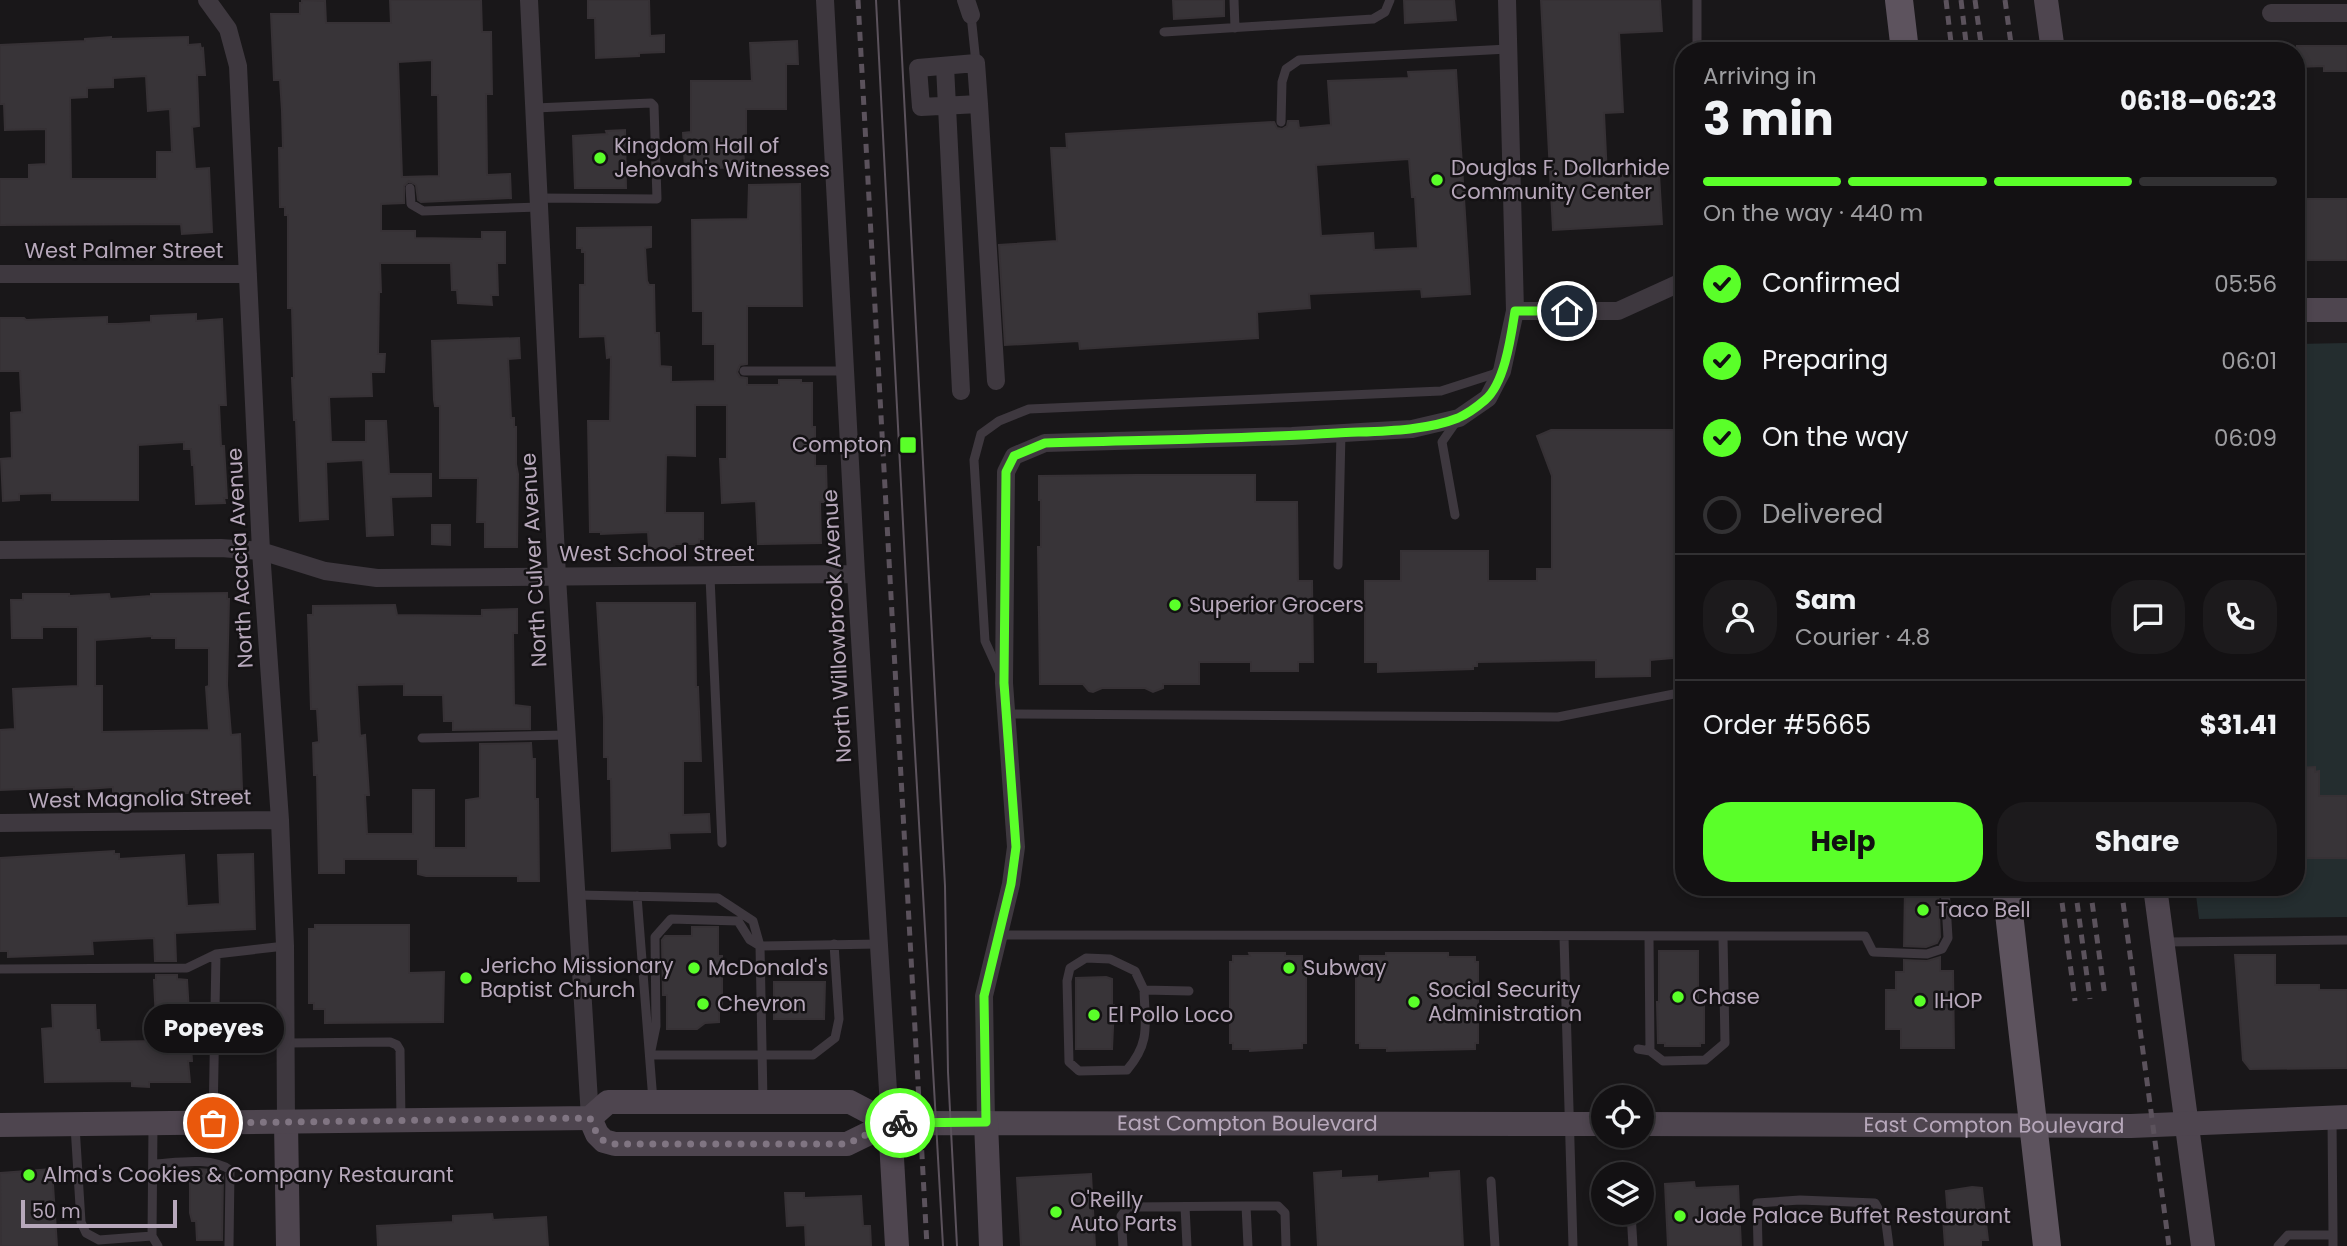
<!DOCTYPE html>
<meta charset="utf-8">
<style>
body{margin:0;font-family:Poppins,sans-serif;background:#1c1a1c;color:#f1f3f6;height:100vh;display:flex;flex-direction:column;font-size:26px;white-space:nowrap}
*{box-sizing:border-box;margin:0}
p{font-size:23px;color:#9d9da0}
.icon{flex:none;width:38px;height:38px;fill:none;stroke:currentColor;stroke-width:2;stroke-linecap:round;stroke-linejoin:round}
.map{position:relative;flex:1;overflow:hidden}
.panel{position:absolute;left:1675px;top:42px;width:630px;height:854px;display:flex;flex-direction:column;background:#131113;border-radius:28px;box-shadow:0 4px 10px #0003,0 0 0 2px #323133}
.panel>*{flex:none}
.fabs{position:absolute;left:1591px;top:1085px;display:grid;gap:14px}
.fabs a{display:grid;place-items:center;width:63px;height:63px;border-radius:50%;background:#131113;box-shadow:0 4px 10px #0003,0 0 0 2px #323133;font-size:35px}
.scale{position:absolute;left:21px;bottom:18px;width:156px;box-sizing:border-box;padding-left:7px;border:4px solid #b7a8bb;border-top:0;font-size:19px;line-height:24px;white-space:nowrap;color:#b7a8bb;-webkit-text-stroke:5px #141214;paint-order:stroke}
.pin{position:absolute;display:grid;place-items:center;width:60px;height:60px;color:#fff;margin:-30px;border:4px solid #fff;border-radius:50%;box-shadow:0 2px 7px #0007}
.courier{position:absolute;display:grid;place-items:center;width:70px;height:70px;margin:-35px;border:5px solid #5aff29;border-radius:50%;background:#fff;color:#222;box-shadow:0 2px 9px #0007}
.bubble{position:absolute;height:49px;border-radius:24px;background:#131113;box-shadow:0 4px 10px #0003,0 0 0 2px #323133;font-size:23px;font-weight:700;line-height:49px;text-align:center}
.summary em{font-style:normal;font-weight:700}
.summary div{display:flex;flex-direction:column-reverse}
.summary{display:flex;align-items:center;justify-content:space-between;height:119px;padding:0 28px}
h1{font-size:46px;font-weight:700;line-height:52px}
.bar{display:grid;grid-template-columns:repeat(4,1fr);gap:10px 7px;align-content:center;height:84px;padding:0 28px}
.bar i{height:9px;border-radius:5px;background:#323133}
.bar .current{background:#5aff29}
.bar p{grid-column:span 4}
.line{display:flex;align-items:center;gap:18px;padding:0 28px;border-top:2px solid #323133}
.line div{flex:1}
.round{display:grid;place-items:center;flex:none;width:74px;height:74px;border-radius:28px;background:#1c1a1c}
ol{padding:0 28px;list-style:none}
li{display:flex;align-items:center;gap:21px;height:77px}
li p{margin-inline-start:auto}
li .icon{padding:7px;border-radius:50%;background:#5aff29;color:#111;stroke-width:4}
li:last-child{color:#9d9da0}
li i{width:38px;height:38px;border:4px solid #323133;border-radius:50%}
.cta{display:flex;gap:14px;margin-top:auto;padding:14px 28px}
.cta a{flex:1;height:80px;border-radius:28px;background:#5aff29;color:#111;font-size:28px;font-weight:700;line-height:80px;text-align:center}
.cta a+a{background:#1c1a1c;color:#f1f3f6}
.map>svg:first-child{display:block}
</style>
<div class="map">
<svg width="2347" height="1246" viewBox="0 0 2347 1246">
<rect width="100%" height="100%" fill="#191719"/>
<!-- green -->
<path fill="#242d2f" d="M2347 343V917L2199 919 2195 887H2296V344Z"/>
<!-- building -->
<path fill="#383438" stroke="#363135" stroke-width="2" fill-rule="evenodd" d="M302 0 325 1 326 23H391L390 0H481L482 32H491L492 94H486L487 175 510 174 511 198 421 202 418 200 416 185 409 181 404 186V203L381 204V231H415V238L482 239V232H505V263H497L498 295H491L492 305 458 303 457 290H452L451 263H380L381 292H379L378 354H385L384 372H371L372 396 329 397 331 442H366V421H386L389 474H431V496L391 497 393 535 367 536 363 460 326 462 328 519 300 521 296 420H294L292 378H294L292 308H288V215H285V207H280L279 148H283L282 111 280 80H274L271 14H300V3H302ZM432 60V95H438L439 176 402 177 398 62Z
M588 0H649L650 36 664 35V52L639 53V56L596 58 595 18H588Z
M1173 0H1224V16L1174 19Z
M1404 0H1454L1456 20 1405 23Z
M1541 0H1660L1662 31 1619 33 1623 112 1604 113 1607 176 1659 174 1662 224 1553 230Z
M111 37V39L188 37V45L200 44 201 49 203 48 205 75H197L199 126 192 127 195 169 209 168 212 232 182 234 181 224 0 225V179H29V165L46 164V129L5 130 4 104H0V45L85 41V39ZM146 76 148 111 170 109 172 152H157V179H71L70 98 87 97V88L113 87V78Z
M797 41 798 64H786V109H746V136H743L744 167 685 169 683 133 691 132V81H752L750 43Z
M2297 46H2347V71H2324V66L2297 67Z
M1456 70 1470 294 1422 297 1421 289 1309 294 1310 308 1257 312 1258 338 1080 349 1079 341 1005 345 999 245 1057 241 1051 148H1067L1066 134 1274 122 1277 128 1282 129 1287 126 1288 121H1298L1299 128 1331 125 1328 81 1409 78 1408 72ZM1409 159 1412 197H1415L1418 248 1374 250 1373 233 1321 236 1316 165Z
M625 130 626 188H575L573 136 607 134 606 131Z
M800 184 802 306H747V364L740 365 737 372 740 377 747 378V385H779V380H801V383H812V427H815V466H826L827 502H820L821 543 758 544 756 501 722 503 720 459H727V405H695V456L666 455 665 513H703V539H699V544H674L675 548H649L648 532 601 534V532H590L588 421H610L611 357 607 358 605 336 580 337V285H585V252H582V248H577V228L651 227V247L645 248 647 281 649 285H654L655 333H659L660 366 671 367V382L715 381V344H703V311H693L692 220 748 219 749 185Z
M2296 199H2347V260H2296Z
M196 314V321L222 319 226 405H219L221 446H224L227 498H224L225 503 196 504 194 465H192L191 449H184V442L138 445V500H52V493L19 494V500L3 501 1 459 12 458 11 413 22 412 20 371H0V318H24L26 320 107 317V324H118L151 322V316Z
M519 338 520 358 508 359 511 418H514V427H516V464L518 474 517 547H485V522H477L478 478H440V406H435L434 400 432 341Z
M1551 430H1684V657L1650 660V676L1596 677V660L1477 662V666H1473V669L1378 672V662H1365V581H1401V551H1488V581H1537V569H1552V476L1537 436Z
M1135 475H1255V502H1297L1298 581H1312L1313 662H1298V671H1251V662H1199V684H1163V688L1153 692 1145 688H1102L1093 692 1089 691 1083 684H1040L1038 547H1041V500H1039V476Z
M432 525H450V545L432 544Z
M227 593V599H229L227 685 231 735 240 734 242 789 161 795V792L113 795V787L74 790V787L0 790V730L15 729 13 689 78 686V627H42V638H12L11 600H23V594H69V596L109 594 110 599 151 596V594ZM152 636V638H176V648H209V686L206 687 209 730 102 732V686H95V640Z
M597 603H695L696 687H698L701 761H683V815L709 814 710 832 669 833 670 848 612 851 611 779H608V757H604V718Z
M395 605 397 615 482 616V610L517 609V633H513L514 705 530 707V729L453 730V721H444L443 695H404V684L357 685 360 736 365 735 369 795H365L367 834H413V790H434V848H466V800L480 798V744L531 743 532 759H535V799H538L539 881H518V876H426L418 874V859H344V873H319L317 775H314L313 743 319 742 317 709H311L308 615H313V606Z
M2315 767V772L2319 771V796H2347V858H2296V768Z
M114 851V854H119V859L184 855 187 906 220 904 218 855 253 854 255 929 175 933 176 961H155L154 938 92 941 93 954 8 957V951H0V858Z
M1905 888H1938L1940 937 1937 943 1926 947 1904 946Z
M315 925H409V973L444 972 443 1022 325 1023V1009H314V1003H309V929H315Z
M692 927H718V956H722V1005L719 1009V1022L705 1023 697 1029H667V995H663L662 940 665 936H692Z
M1659 951H1698V1002H1704V1043H1700V1046H1665V1043H1658L1657 1002H1659Z
M1249 953H1285V956H1302V964H1306V1043H1302V1048L1250 1051V1049H1233V1043H1230V962H1233V956H1250Z
M1386 953H1448V957H1475V962H1478V1043H1475V1049L1387 1051V1048H1360V1043H1356V963H1360V956H1386Z
M2235 955H2275V985H2319V990H2347V1068L2250 1069 2243 1060Z
M1940 957V971H1953L1954 1048H1901V1029H1886V990H1896V972H1904V960L1927 961Z
M156 975H177V979L187 980 192 1061H188L190 1082H149V1087L132 1086V1081L45 1082 42 1029 53 1028 52 1005H95L96 1030H99L100 1042 157 1041 154 980H156Z
M1106 977 1112 979V1005H1114L1112 1049H1076V978Z
M774 982H825L824 1019H774Z
M52 1169 57 1246H1L0 1173Z
M197 1169 212 1170 223 1175 222 1240H197L196 1221H192L190 1213V1175H197Z
M1341 1171V1178L1377 1176V1182L1430 1178V1173L1459 1171 1463 1246H1318L1314 1173Z
M1091 1174 1095 1246H1021L1017 1178Z
M1694 1182 1695 1188 1738 1186 1741 1246H1668L1665 1184Z
M1972 1187 1982 1188 1988 1240H1981V1246H1945L1943 1217H1948L1946 1191Z
M785 1193H804V1198L861 1196 863 1226H870L871 1246H806L805 1225 787 1226Z
M492 1214 493 1220 546 1217 548 1246H378L377 1226 453 1222V1216Z"/>
<g fill="none" stroke-linecap="round" stroke-linejoin="round">
<!-- lane -->
<path stroke="#3e383f" stroke-width="9" d="M1234 0 1235 28
M971 15 976 63
M1164 32 1373 19 1385 12 1390 0
M1697 51V0
M535 108 651 103 654 106 657 199 540 198
M1281 122 1282 82 1286 69 1299 60 1508 49
M410 188 411 204 423 211 540 207
M744 371H845
M1455 515 1442 442 1458 419
M1338 565 1341 433
M710 577 722 843
M1000 674 985 641 974 460 981 434 999 421 1029 409 1441 391 1500 372
M1006 714 1558 717 1684 692
M422 738 566 735
M578 895 718 898 753 921 760 946 763 1100
M637 896 653 1101
M999 935 1865 936 1873 952 1927 954 1942 949 1948 938 1945 887
M1564 937 1573 1246
M1649 937 1650 1051
M2163 942 2347 940
M834 944 839 1019 835 1038 813 1055H650L656 1026 655 937 671 919 738 921 750 940 760 946 879 944
M0 969 187 968 216 954 285 946
M1144 990C1145 1024 1151 1042 1127 1070L1079 1071 1069 1062 1067 981 1070 968 1086 958 1110 959 1135 971 1144 990 1189 991
M286 1043 390 1042 397 1045 400 1050 401 1120
M1638 1049 1650 1051 1663 1061 1705 1060 1725 1043 1723 937
M213 1121 216 954
M153 1125 152 1236 158 1246
M75 1126 81 1222 86 1233 99 1240 152 1236
M153 1164C175 1163 211 1156 230 1170L229 1246
M1491 1181 1495 1246
M1246 1206H1278L1285 1213 1286 1246
M1185 1207 1187 1246
M1631 1213 1633 1246
M2333 1235V1246
M1123 1246 1121 1216 1128 1207 1246 1206 1248 1246
M1758 1246 1757 1203 1800 1200 1875 1203 1886 1223 1889 1246
M2278 1246 2288 1235H2333L2332 1118"/>
<!-- street -->
<path stroke="#3e383f" stroke-width="18" d="M207 0 228 29 238 66 261 551 280 820 285 946 286 1122
M529 0 557 577 590 1118
M825 0 856 574 890 1123
M966 0 971 15
M2271 13H2347
M945 66 961 391
M979 104 921 107 918 68 976 63 979 104 996 381
M0 274H248
M1515 311H1618L1684 281
M0 550 221 548 261 551 325 571 377 578 856 574
M0 823 280 820
M986 1122 984 996 1011 884 1016 847 1004 683 1006 472 1014 456 1045 443 1292 436 1412 429 1459 418 1488 398 1502 371 1515 311 1507 0"/>
<!-- secondary -->
<g stroke="#4e454f" stroke-width="24">
<path d="M2046 0 2053 51"/>
<path d="M2296 310H2347"/>
<path d="M2155 887 2203 1246"/>
<path id="s1" d="M590 1118 597 1134 604 1141 615 1144H847L890 1123 1603 1124"/>
<path d="M286 1122 288 1246"/>
<path d="M986 1122 991 1246"/>
<path d="M890 1123 897 1246"/>
<path id="s2" d="M1642 1124 2131 1126 2347 1117"/>
<path d="M0 1125 590 1118 608 1102H850L890 1123"/>
</g>
<!-- primary -->
<path stroke="#5d535e" stroke-width="28" d="M1899 0 1905 51
M2006 887 2047 1246"/>
<!-- tram -->
<path stroke="#5b525c" stroke-width="2" d="M876 0 913 717 943 1246
M899 0 945 886 948 1072 957 1246"/>
<!-- rail -->
<path stroke="#5b525c" stroke-width="5" stroke-dasharray="9 7" stroke-linecap="butt" d="M858 0 927 1246
M1946 0 1952 51
M1961 0 1967 51
M1975 0 1982 51
M2005 0 2012 51
M2060 887 2075 1001
M2075 887 2090 999
M2090 887 2105 997
M2121 887 2169 1246"/>
</g>
<g fill="none" stroke-linecap="round" stroke-linejoin="round">
<!-- done -->
<path stroke="#807582" stroke-width="7" stroke-dasharray="0 12.6" d="M213 1123 590 1118 597 1134 604 1141 615 1144H847L890 1123H900"/>
<!-- route -->
<path stroke="#5aff29" stroke-width="9" d="M900 1123 986 1122 984 996 1011 884 1016 847 1004 683 1006 472 1014 456 1045 443C1142 440 1240 439 1337 433 1375 431 1423 432 1458 418 1467 414 1478 406 1485 400 1505 383 1511 336 1515 311H1567"/>
</g>
<!-- markers -->
<g fill="#5aff29" stroke="#141214" stroke-width="2.5">
<circle cx="600" cy="158" r="7"/>
<circle cx="1437" cy="180" r="7"/>
<rect x="899" y="436" width="18" height="18" rx="3.5"/>
<circle cx="1175" cy="605" r="7"/>
<circle cx="1923" cy="910" r="7"/>
<circle cx="694" cy="968" r="7"/>
<circle cx="1289" cy="968" r="7"/>
<circle cx="466" cy="978" r="7"/>
<circle cx="1678" cy="997" r="7"/>
<circle cx="1920" cy="1001" r="7"/>
<circle cx="1414" cy="1002" r="7"/>
<circle cx="703" cy="1004" r="7"/>
<circle cx="1094" cy="1015" r="7"/>
<circle cx="29" cy="1175" r="7"/>
<circle cx="1056" cy="1212" r="7"/>
<circle cx="1680" cy="1216" r="7"/>
</g>
<g text-anchor="middle" stroke-width="5" stroke-linejoin="round" paint-order="stroke">
<!-- poi labels -->
<g font-size="21" fill="#b7a8bb" stroke="#141214" text-anchor="start">
<text x="614" y="153">Kingdom Hall of<tspan x="614" dy="24">Jehovah's Witnesses</tspan></text>
<text x="1451" y="175">Douglas F. Dollarhide<tspan x="1451" dy="24">Community Center</tspan></text>
<text x="892" y="452" text-anchor="end">Compton</text>
<text x="1189" y="612">Superior Grocers</text>
<text x="1937" y="917">Taco Bell</text>
<text x="480" y="973">Jericho Missionary<tspan x="480" dy="24">Baptist Church</tspan></text>
<text x="708" y="975">McDonald's</text>
<text x="1303" y="975">Subway</text>
<text x="1428" y="997">Social Security<tspan x="1428" dy="24">Administration</tspan></text>
<text x="1692" y="1004">Chase</text>
<text x="1934" y="1008">IHOP</text>
<text x="717" y="1011">Chevron</text>
<text x="1108" y="1022">El Pollo Loco</text>
<text x="43" y="1182">Alma's Cookies &amp; Company Restaurant</text>
<text x="1070" y="1207">O'Reilly<tspan x="1070" dy="24">Auto Parts</tspan></text>
<text x="1694" y="1223">Jade Palace Buffet Restaurant</text>
</g>
<!-- street labels -->
<g font-size="21" fill="#b7a8bb" stroke="#141214">
<text x="124" y="258">West Palmer Street</text>
<text x="657" y="561">West School Street</text>
<text transform="translate(240 558) rotate(-93)" y="7">North Acacia Avenue</text>
<text transform="translate(534 560) rotate(-93)" y="7">North Culver Avenue</text>
<text transform="translate(837 626) rotate(-93)" y="7">North Willowbrook Avenue</text>
<text transform="translate(140 799) rotate(-1)" y="7">West Magnolia Street</text>
<text dy="7" stroke="none"><textPath href="#s1" startOffset="676">East Compton Boulevard</textPath></text>
<text dy="7" stroke="none"><textPath href="#s2" startOffset="352">East Compton Boulevard</textPath></text>
</g>
</g>
</svg>
<div class="fabs">
<a><svg class="icon" aria-label="locate" viewBox="0 0 24 24"><circle cx="12" cy="12" r="6"/><path d="M12 2v4M12 18v4M2 12h4M18 12h4"/></svg></a>
<a><svg class="icon" aria-label="layers" viewBox="0 0 24 24"><path d="M12 4l9 5-9 5-9-5zM3 14l9 5 9-5"/></svg></a>
</div>
<div class="scale">50 m</div>
<div class="pin" style="left:213px;top:1123px;background:#ea580c"><svg class="icon" aria-label="bag" viewBox="0 0 24 24"><path d="M5 8h14l-1 12H6zM9 8a3 3 0 0 1 6 0"/></svg></div>
<div class="pin" style="left:1567px;top:311px;background:#1f2937"><svg class="icon" aria-label="home" viewBox="0 0 24 24"><path d="M3 11l9-7 9 7M6 9v11h12V9"/></svg></div>
<div class="courier" style="left:900px;top:1123px"><svg class="icon" aria-label="bike" viewBox="0 0 24 24"><circle cx="6" cy="16" r="4"/><circle cx="18" cy="16" r="4"/><path d="M6 16l4-8h5l3 8M10 8l3 8H6M13 5h3"/></svg></div>
<div class="bubble" style="left:144px;top:1004px;width:140px">Popeyes</div>
<section class="panel">
<div class="summary"><div><h1>3 min</h1><p>Arriving in</p></div><em>06:18–06:23</em></div>
<div class="bar"><i class="current"></i><i class="current"></i><i class="current"></i><i></i><p>On the way · 440 m</p></div>
<ol>
<li><svg class="icon" aria-label="check" viewBox="0 0 24 24"><path d="M5 12l5 5 9-10"/></svg>Confirmed<p>05:56</p></li>
<li><svg class="icon" aria-label="check" viewBox="0 0 24 24"><path d="M5 12l5 5 9-10"/></svg>Preparing<p>06:01</p></li>
<li><svg class="icon" aria-label="check" viewBox="0 0 24 24"><path d="M5 12l5 5 9-10"/></svg>On the way<p>06:09</p></li>
<li><i></i>Delivered</li>
</ol>
<div class="line" style="height:126px"><a class="round"><svg class="icon" aria-label="person" viewBox="0 0 24 24"><circle cx="12" cy="8" r="4"/><path d="M4 21q1-7 8-7t8 7"/></svg></a><div><b>Sam</b><p>Courier · 4.8</p></div><a class="round"><svg class="icon" aria-label="chat" viewBox="0 0 24 24"><path d="M4 5h16v11H9l-5 4z"/></svg></a><a class="round"><svg class="icon" aria-label="phone" viewBox="0 0 24 24"><path d="M5 4h4l2 5-3 2q2 4 5 5l2-3 5 2v4C11 20 4 13 5 4z"/></svg></a></div>
<div class="line" style="height:91px"><div>Order #5665</div><b>$31.41</b></div>
<div class="cta"><a>Help</a><a>Share</a></div>
</section>
</div>
